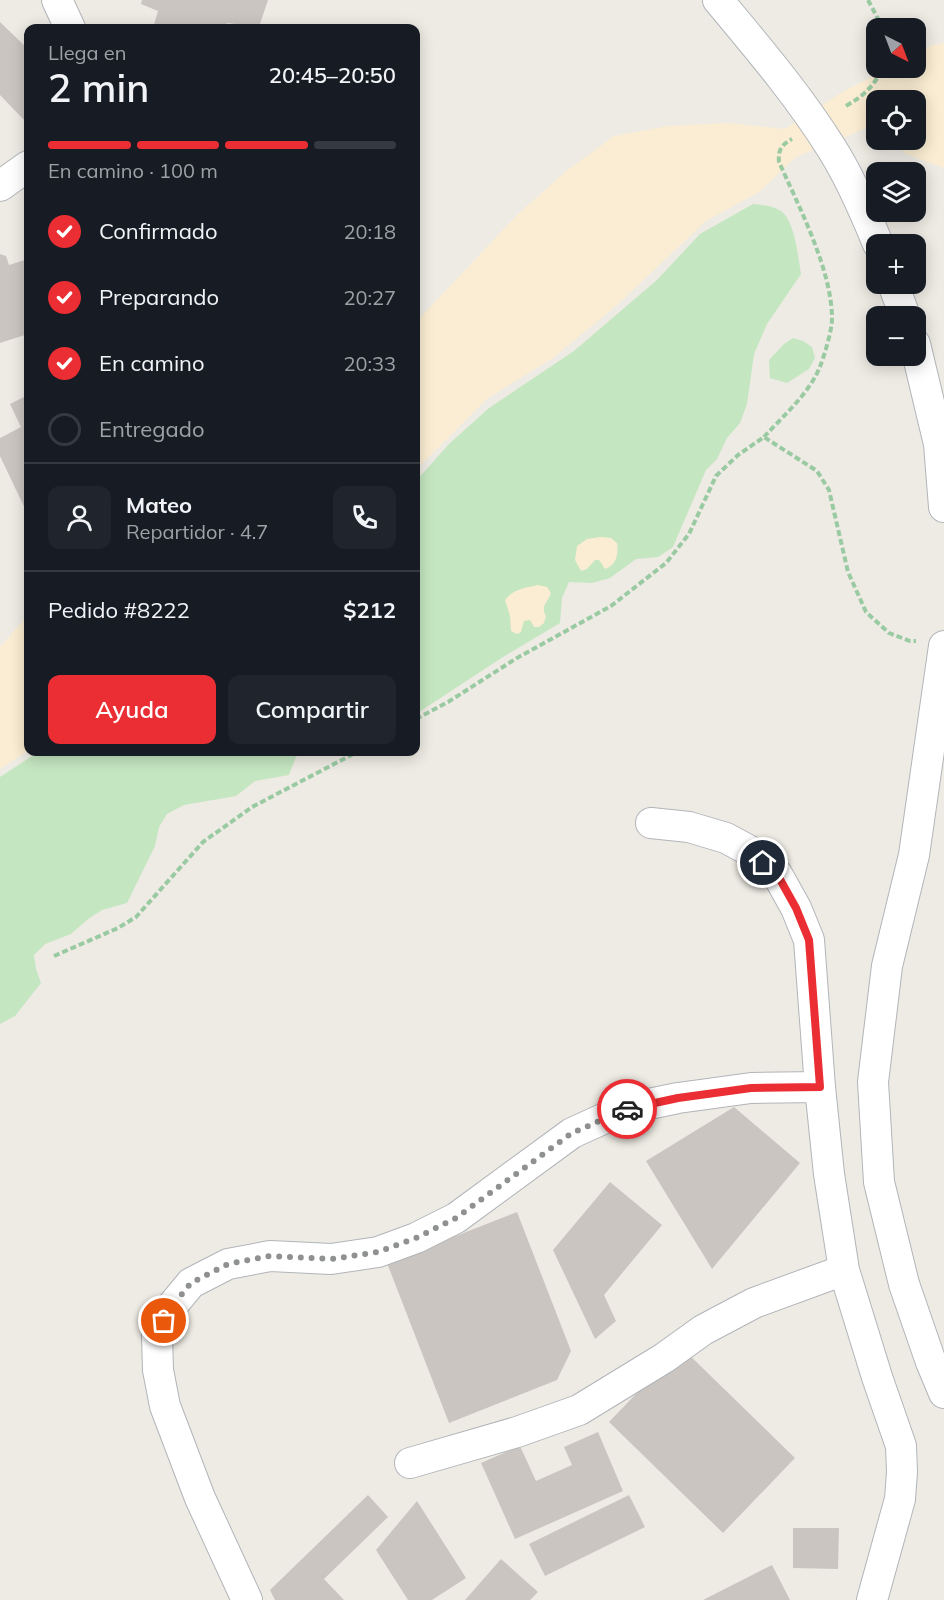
<!DOCTYPE html>
<html lang="es">
<meta charset="utf-8">
<style>
body{margin:0;font-family:Mulish,sans-serif;background:#20242c;color:#f1f3f6;height:100vh;display:flex;flex-direction:column;font-size:22px;white-space:nowrap}
*{box-sizing:border-box;margin:0}
p{font-size:20px;color:#9ea1a6}
.icon{flex:none;width:33px;height:33px;fill:none;stroke:currentColor;stroke-width:2;stroke-linecap:round;stroke-linejoin:round}
.map{position:relative;flex:1;overflow:hidden}
.sheet{position:absolute;left:24px;top:24px;width:396px;height:732px;display:flex;flex-direction:column;background:#171b24;border-radius:12px;box-shadow:0 3px 15px #0003}
.sheet>*{flex:none}
.needle{width:39px;rotate:138deg}
.tools{position:absolute;left:866px;top:18px;display:grid;gap:12px}
.tools a{display:grid;place-items:center;width:60px;height:60px;border-radius:12px;background:#171b24;box-shadow:0 3px 15px #0003;font-size:30px}
.pin{position:absolute;display:grid;place-items:center;width:51px;height:51px;color:#fff;margin:-26px;border:3px solid #fff;border-radius:50%;box-shadow:0 2px 6px #0007}
.courier{position:absolute;display:grid;place-items:center;width:60px;height:60px;margin:-30px;border:4px solid #ea2e33;border-radius:50%;background:#fff;color:#222;box-shadow:0 2px 8px #0007}
.headline em{font-style:normal;font-weight:600}
.headline div{display:flex;flex-direction:column-reverse}
.headline{display:flex;align-items:center;justify-content:space-between;height:102px;padding:0 24px}
h1{font-size:39px;font-weight:600;line-height:45px}
.bar{display:grid;grid-template-columns:repeat(4,1fr);gap:9px 6px;align-content:center;height:72px;padding:0 24px}
.bar i{height:8px;border-radius:4px;background:#363941}
.bar .current{background:#ea2e33}
.bar p{grid-column:span 4}
.line{display:flex;align-items:center;gap:15px;padding:0 24px;border-top:2px solid #363941}
.line div{flex:1}
.round{display:grid;place-items:center;flex:none;width:63px;height:63px;border-radius:12px;background:#20242c}
ol{padding:0 24px;list-style:none}
li{display:flex;align-items:center;gap:18px;height:66px}
li p{margin-inline-start:auto}
li .icon{padding:6px;border-radius:50%;background:#ea2e33;color:#fff;stroke-width:4}
li:last-child{color:#9ea1a6}
li i{width:33px;height:33px;border:3px solid #363941;border-radius:50%}
.action{display:flex;gap:12px;margin-top:auto;padding:12px 24px}
.action a{flex:1;height:69px;border-radius:12px;background:#ea2e33;color:#fff;font-size:24px;font-weight:600;line-height:69px;text-align:center}
.action a+a{background:#20242c;color:#f1f3f6}
.map>svg:first-child{display:block}
</style>
<div class="map">
<svg width="944" height="1600" viewBox="0 0 944 1600">
<rect width="100%" height="100%" fill="#eeebe4"/>
<!-- green -->
<path fill="#c4e6c0" d="M753 204C762 205 772 205 781 211 795 221 798 257 801 274L767 324 754 354 747 404 740 423 727 438 717 459 706 470 673 547 658 557 636 559 610 578 592 583 569 582 562 598 560 623 503 657 416 714V481L449 444 489 408 574 351 657 280 700 234Z
M793 338 803 341 812 347 815 358 809 369 787 383 770 378 769 360 784 344Z
M38 752H298L289 775 255 781 236 796 184 805 167 814 159 827 155 846 127 903 102 910 88 919 71 934 45 944 34 955 36 969 41 983 15 1016 0 1024V777Z"/>
<!-- sand -->
<path fill="#faedd3" d="M944 43V168L906 154 890 140H915V100H876V126L874 125 796 157 759 192 706 221 617 305 553 358 488 398 416 470V322L517 215 565 172 614 136 668 126 728 123 785 129 844 91 889 68H915V54L932 45Z
M601 537 611 538 617 543C619 554 616 566 605 569L599 560H595L587 569 581 571 575 560 577 546 587 539Z
M538 585 547 587 551 593C548 603 540 605 546 616L544 623 539 627H534L530 620 524 621 521 632 517 634 511 631 510 616 505 600C513 589 525 588 538 585Z
M28 615V751L0 769V647Z"/>
<!-- building -->
<path fill="#cac5c1" d="M142 0H268L259 27 227 23 226 28H153L158 11 141 4Z
M0 22 28 49V118L25 121 0 95Z
M0 254 6 256 9 265 28 259V334L0 343Z
M28 395V515L0 456V438L21 427 10 404Z
M734 1107 800 1163 712 1269 646 1161Z
M610 1182 662 1225 604 1295 616 1321 595 1339 553 1250Z
M517 1212 571 1351 557 1380 449 1423 387 1263Z
M681 1347 795 1458 723 1533 609 1422Z
M598 1432 623 1491 515 1539 481 1463 520 1446 536 1481 572 1465 564 1447Z
M368 1495 388 1517 324 1579 344 1600H275L270 1590Z
M629 1495 645 1527 545 1576 529 1544Z
M417 1501 466 1578 432 1600H408L376 1550Z
M793 1528H839L838 1569 793 1568Z
M501 1559 538 1592 530 1600H465Z
M772 1565 790 1600H703Z"/>
<g fill="none" stroke-linecap="round" stroke-linejoin="round">
<!-- minor casing -->
<g stroke="#b1b5b9" stroke-width="32">
<path id="minor" d="M57 0 70 28
M718 0C758 48 799 96 832 149 851 179 865 212 878 244
M0 186 28 166
M893 284 905 316
M915 344 939 444 944 507
M944 646 914 855 887 966 873 1082 879 1182 904 1284 931 1362 944 1393
M651 823 689 827 726 838 750 851 777 874 796 908 809 940 820 1087 829 1174 844 1270 877 1377 901 1446 902 1472 900 1499 872 1600
M410 1463 517 1432 579 1410 664 1358 703 1330 754 1303 844 1270
M247 1600 200 1498 165 1406 158 1370 157 1336 172 1306 191 1283 228 1264 270 1256 331 1259 378 1252 416 1238 456 1218 572 1133 625 1109 678 1098 751 1088 820 1087"/>
</g>
<!-- path -->
<path stroke="#9acaa2" stroke-width="4" stroke-dasharray="6 3" stroke-linecap="butt" d="M868 0 883 28
M846 106C863 96 875 86 882 68
M764 437C784 415 811 392 821 364 825 353 832 330 832 319 832 270 799 207 779 162 778 150 781 145 792 139
M416 719 448 702 517 658 611 606 666 563 689 534 716 476 738 455 764 437 817 471 829 490 848 572 866 612 889 633 910 641H916
M54 956 118 928 136 917 203 842 252 807 357 752"/>
<!-- minor -->
<use href="#minor" stroke="#fff" stroke-width="30"/>
</g>
<g fill="none" stroke-linecap="round" stroke-linejoin="round">
<!-- done -->
<path stroke="#8f9191" stroke-width="6" stroke-dasharray="0 10.8" d="M164 1321 172 1306 191 1283 228 1264 270 1256 332 1259 378 1252 416 1238 456 1218 572 1133 627 1109"/>
<!-- route -->
<path stroke="#ea2e33" stroke-width="8" d="M627 1109 678 1098 751 1088 820 1087 809 940 796 908 777 874 763 863"/>
</g>
</svg>
<div class="tools">
<a><svg class="needle" viewBox="-14 -14 28 28"><path d="M0-13l5 13h-10z" fill="#e53935"/><path d="M0 13l5-13h-10z" fill="#9ea1a6"/></svg></a>
<a><svg class="icon" aria-label="locate" viewBox="0 0 24 24"><circle cx="12" cy="12" r="6"/><path d="M12 2v4M12 18v4M2 12h4M18 12h4"/></svg></a>
<a><svg class="icon" aria-label="layers" viewBox="0 0 24 24"><path d="M12 4l9 5-9 5-9-5zM3 14l9 5 9-5"/></svg></a>
<a>+</a>
<a>−</a>
</div>
<div class="pin" style="left:164px;top:1321px;background:#ea580c"><svg class="icon" aria-label="bag" viewBox="0 0 24 24"><path d="M5 8h14l-1 12H6zM9 8a3 3 0 0 1 6 0"/></svg></div>
<div class="pin" style="left:763px;top:863px;background:#1f2937"><svg class="icon" aria-label="home" viewBox="0 0 24 24"><path d="M3 11l9-7 9 7M6 9v11h12V9"/></svg></div>
<div class="courier" style="left:627px;top:1109px"><svg class="icon" aria-label="car" viewBox="0 0 24 24"><path d="M5 17H2v-5l4-1 3-4h7l3 4 3 1v5h-3M9 17h6M6 11h13"/><circle cx="7" cy="17" r="2"/><circle cx="17" cy="17" r="2"/></svg></div>
<section class="sheet">
<div class="headline"><div><h1>2 min</h1><p>Llega en</p></div><em>20:45–20:50</em></div>
<div class="bar"><i class="current"></i><i class="current"></i><i class="current"></i><i></i><p>En camino · 100 m</p></div>
<ol>
<li><svg class="icon" aria-label="check" viewBox="0 0 24 24"><path d="M5 12l5 5 9-10"/></svg>Confirmado<p>20:18</p></li>
<li><svg class="icon" aria-label="check" viewBox="0 0 24 24"><path d="M5 12l5 5 9-10"/></svg>Preparando<p>20:27</p></li>
<li><svg class="icon" aria-label="check" viewBox="0 0 24 24"><path d="M5 12l5 5 9-10"/></svg>En camino<p>20:33</p></li>
<li><i></i>Entregado</li>
</ol>
<div class="line" style="height:108px"><a class="round"><svg class="icon" aria-label="person" viewBox="0 0 24 24"><circle cx="12" cy="8" r="4"/><path d="M4 21q1-7 8-7t8 7"/></svg></a><div><b>Mateo</b><p>Repartidor · 4.7</p></div><a class="round"><svg class="icon" aria-label="phone" viewBox="0 0 24 24"><path d="M5 4h4l2 5-3 2q2 4 5 5l2-3 5 2v4C11 20 4 13 5 4z"/></svg></a></div>
<div class="line" style="height:78px"><div>Pedido #8222</div><b>$212</b></div>
<div class="action"><a>Ayuda</a><a>Compartir</a></div>
</section>
</div>
